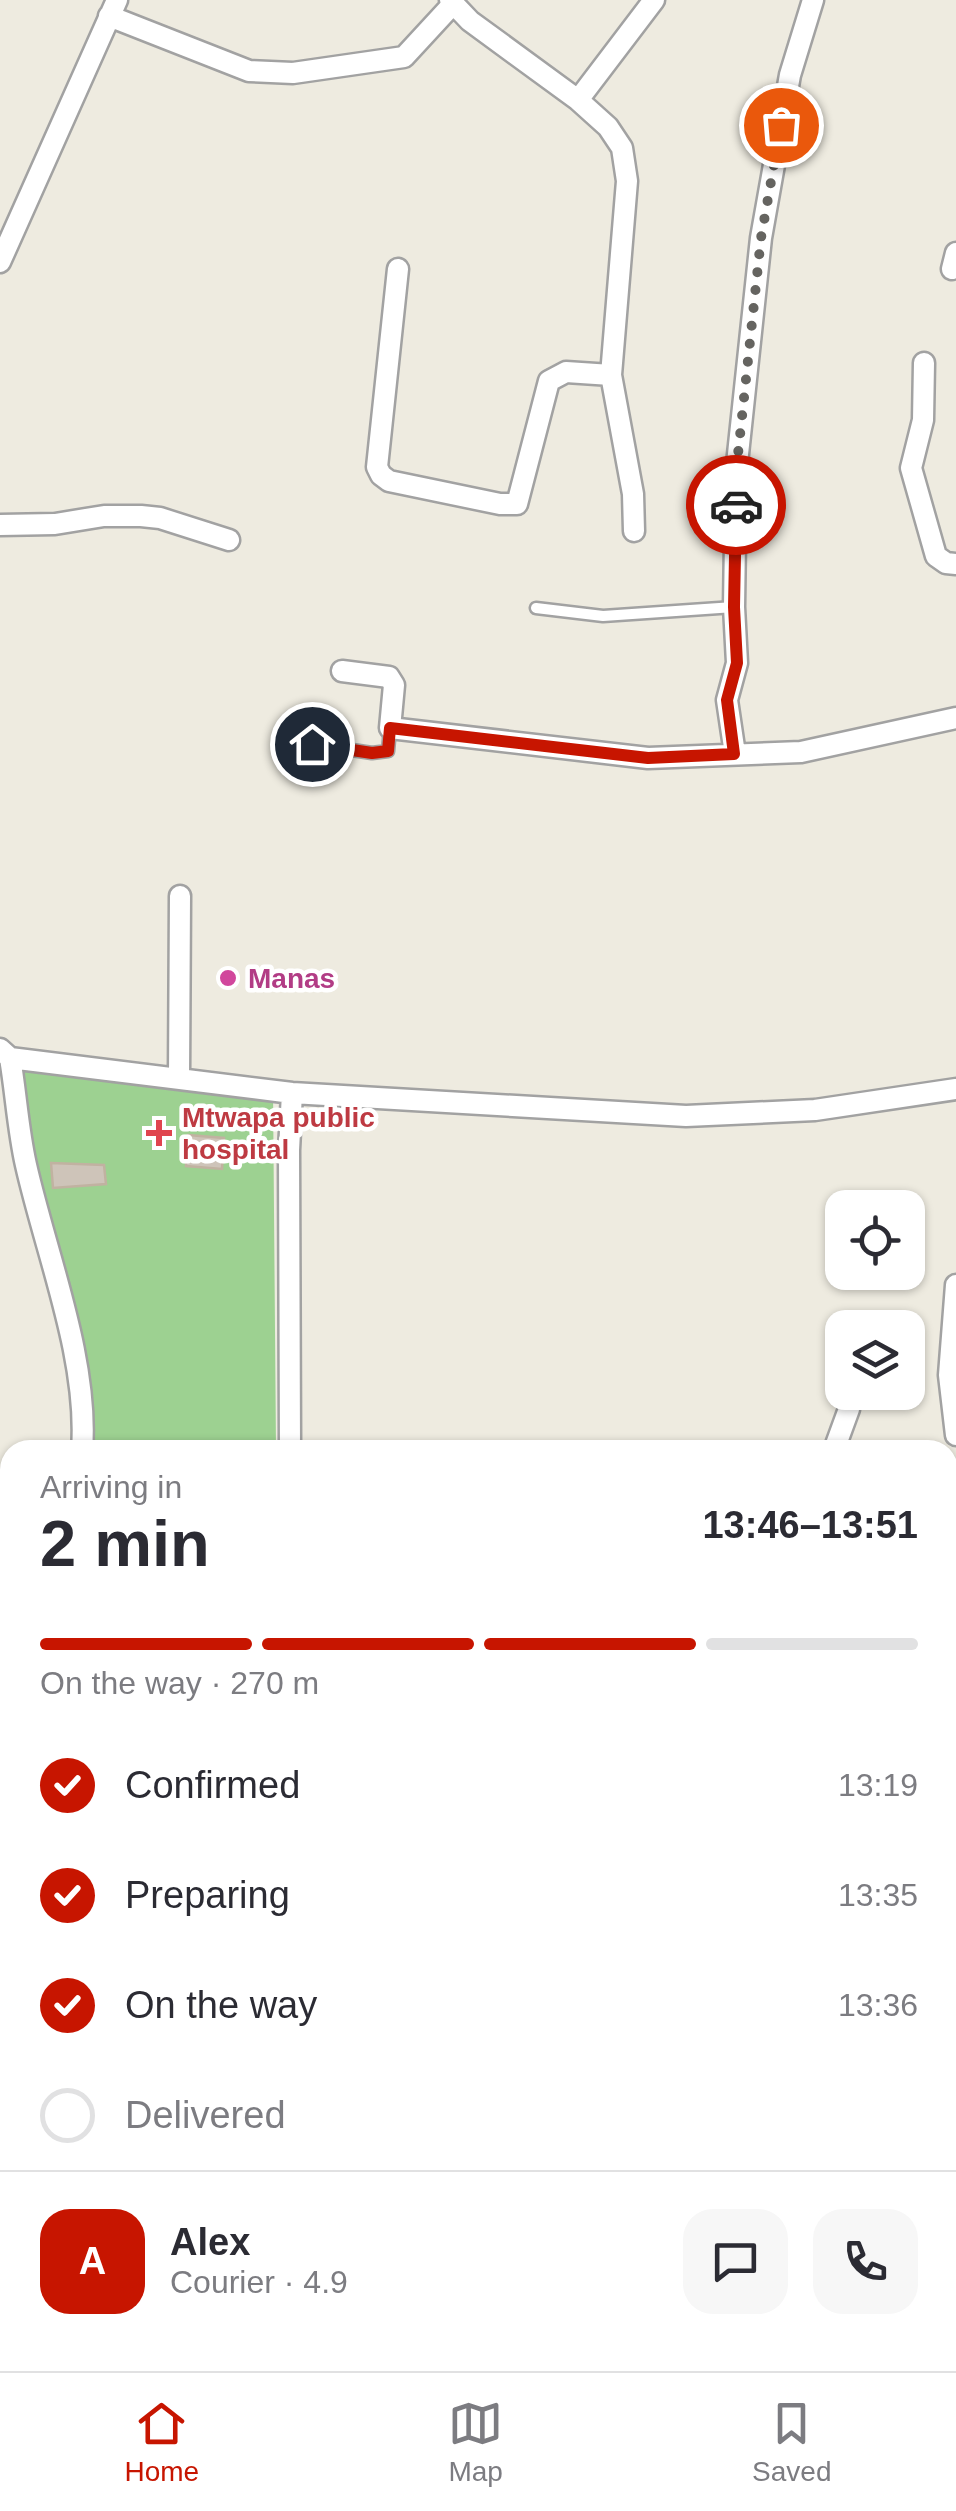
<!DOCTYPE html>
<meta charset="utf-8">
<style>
body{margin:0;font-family:Arial,sans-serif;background:#f7f7f7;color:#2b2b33;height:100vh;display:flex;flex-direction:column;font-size:38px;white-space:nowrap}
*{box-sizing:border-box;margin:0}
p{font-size:32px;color:#7c7c81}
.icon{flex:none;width:55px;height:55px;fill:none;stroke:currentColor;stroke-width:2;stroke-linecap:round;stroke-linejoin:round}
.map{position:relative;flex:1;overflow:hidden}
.panel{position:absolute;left:0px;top:1440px;width:958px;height:932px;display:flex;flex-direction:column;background:#fff;border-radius:30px 30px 0 0;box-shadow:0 2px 8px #0004}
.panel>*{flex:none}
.buttons{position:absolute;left:825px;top:1190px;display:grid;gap:20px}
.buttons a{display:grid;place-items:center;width:100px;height:100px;border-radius:20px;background:#fff;box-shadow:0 2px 8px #0004;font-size:50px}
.pin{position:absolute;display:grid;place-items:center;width:85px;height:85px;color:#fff;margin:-42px;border:5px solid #fff;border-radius:50%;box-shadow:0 2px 10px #0007}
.courier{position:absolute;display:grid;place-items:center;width:100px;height:100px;margin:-50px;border:8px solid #c71500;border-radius:50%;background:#fff;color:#222;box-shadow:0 2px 12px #0007}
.headline em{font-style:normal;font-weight:600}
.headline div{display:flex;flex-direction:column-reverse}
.headline{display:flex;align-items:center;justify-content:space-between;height:170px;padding:0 40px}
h1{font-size:65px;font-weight:600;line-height:75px}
.bar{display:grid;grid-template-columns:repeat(4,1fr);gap:15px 10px;align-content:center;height:120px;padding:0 40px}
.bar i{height:12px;border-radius:8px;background:#e1e1e2}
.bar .current{background:#c71500}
.bar p{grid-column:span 4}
.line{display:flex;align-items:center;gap:25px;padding:0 40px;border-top:2px solid #e1e1e2}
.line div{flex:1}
.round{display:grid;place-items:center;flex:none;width:105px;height:105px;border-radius:30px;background:#f7f7f7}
ol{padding:0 40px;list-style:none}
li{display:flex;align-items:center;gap:30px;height:110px}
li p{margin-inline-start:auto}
li .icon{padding:10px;border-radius:50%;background:#c71500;color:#fff;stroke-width:4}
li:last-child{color:#7c7c81}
li i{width:55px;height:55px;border:5px solid #e1e1e2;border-radius:50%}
.tab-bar{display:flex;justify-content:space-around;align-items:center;height:140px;border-top:2px solid #e1e1e2;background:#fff;font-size:28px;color:#7c7c81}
.tab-bar a{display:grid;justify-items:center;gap:5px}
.tab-bar .current{color:#c71500}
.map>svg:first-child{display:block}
</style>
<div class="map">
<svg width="956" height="2371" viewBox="0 0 956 2371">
<rect width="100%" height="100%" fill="#eeebe0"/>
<!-- forest -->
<path fill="#9dd191" d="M14 1068 273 1090 276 1450H88Z
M10 1634V2222L0 2197V1644Z
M956 2221V2371H618L605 2363 948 2362V2222Z
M201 2363H445L441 2371H215Z"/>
<!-- water -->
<path fill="#9cc9e0" d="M0 2231 10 2250V2362H190L204 2371H0Z
M462 2362 586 2363 596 2371H457Z"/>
<!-- building -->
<path fill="#cec4b9" stroke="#c1b2a1" stroke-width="2.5" d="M188 1135 224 1138 222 1169 186 1166Z
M51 1163 104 1165 106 1184 53 1188Z"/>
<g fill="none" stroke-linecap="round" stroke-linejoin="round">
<!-- service casing -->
<g stroke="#a2a2a2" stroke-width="15">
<path id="service" d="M536 608 603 616 734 607
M312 744 372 753 388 751 390 728"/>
</g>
<!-- minor casing -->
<g stroke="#a2a2a2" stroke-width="25">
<path id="minor" d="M450 0 470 21 578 100
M109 16 249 71 293 73 404 57 452 5
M0 262 117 0
M398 269 377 467 381 475 389 481 500 504H517L549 381 566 372 611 375
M952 269 956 253
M924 363 923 420 911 468 936 556 946 563 956 564
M0 525 55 524 104 516H141L160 518 229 540
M634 531 633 494 611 375 627 181 622 148 608 127 578 100 654 0
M342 671 389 677 394 685 390 728 648 758 801 752 956 718
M735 754 727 700 737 663 734 607 736 473 761 238 790 75 813 0
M0 1049 10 1058 292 1093 686 1116 815 1110 956 1089
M10 1058C16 1093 18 1130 26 1165 46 1254 89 1359 82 1450
M179 1078 180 896
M956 1285 949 1375 956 1435
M290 1450 289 1150 292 1093
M834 1450 849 1409
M948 1580 956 1583
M0 1639 10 1628
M948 1801 956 1804
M948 2126 956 2131"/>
</g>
<!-- service -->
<use href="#service" stroke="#fff" stroke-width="10"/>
<!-- minor -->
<use href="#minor" stroke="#fff" stroke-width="20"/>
</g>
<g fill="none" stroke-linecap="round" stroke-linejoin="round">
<!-- done -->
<path stroke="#656460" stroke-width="10" stroke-dasharray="0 18" d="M736 505V473L761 238 781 125"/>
<!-- route -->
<path stroke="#c71500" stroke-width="12" d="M312 744 372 753 388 751 390 728 648 758 734 754 727 700 737 663 734 607 736 505"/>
</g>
<!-- markers -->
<circle fill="#d1479c" stroke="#fff" stroke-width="4" cx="228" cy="978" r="10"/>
<path fill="#e0444e" stroke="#fff" stroke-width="4" d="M154 1118h10v10h10v10h-10v10h-10v-10h-10v-10h10z"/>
<g text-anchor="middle" stroke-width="9" stroke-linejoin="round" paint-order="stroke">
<!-- hotel labels -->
<g font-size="28" font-weight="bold" fill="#b23c85" stroke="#fff" text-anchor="start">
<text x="248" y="988">Manas</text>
</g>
<!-- health labels -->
<g font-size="28" font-weight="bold" fill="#be3a42" stroke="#fff" text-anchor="start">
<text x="182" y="1127">Mtwapa public<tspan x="182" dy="32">hospital</tspan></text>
</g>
</g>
</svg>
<div class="buttons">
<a><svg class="icon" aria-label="locate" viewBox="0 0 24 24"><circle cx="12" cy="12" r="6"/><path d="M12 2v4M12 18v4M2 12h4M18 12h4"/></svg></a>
<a><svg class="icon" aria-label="layers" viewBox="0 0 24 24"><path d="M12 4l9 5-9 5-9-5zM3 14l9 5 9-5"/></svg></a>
</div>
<div class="pin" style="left:781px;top:125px;background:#ea580c"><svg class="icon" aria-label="bag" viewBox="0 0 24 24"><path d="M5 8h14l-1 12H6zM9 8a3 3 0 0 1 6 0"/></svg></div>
<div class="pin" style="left:312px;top:744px;background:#1f2937"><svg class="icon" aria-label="home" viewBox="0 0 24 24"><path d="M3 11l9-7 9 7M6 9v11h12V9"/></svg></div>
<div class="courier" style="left:736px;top:505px"><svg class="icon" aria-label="car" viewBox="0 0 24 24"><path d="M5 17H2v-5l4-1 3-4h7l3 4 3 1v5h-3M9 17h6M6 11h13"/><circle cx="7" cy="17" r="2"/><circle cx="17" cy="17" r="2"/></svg></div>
<section class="panel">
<div class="headline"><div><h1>2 min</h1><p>Arriving in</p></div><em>13:46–13:51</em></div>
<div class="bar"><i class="current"></i><i class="current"></i><i class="current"></i><i></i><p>On the way · 270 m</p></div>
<ol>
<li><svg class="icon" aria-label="check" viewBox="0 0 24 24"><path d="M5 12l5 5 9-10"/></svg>Confirmed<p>13:19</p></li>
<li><svg class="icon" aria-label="check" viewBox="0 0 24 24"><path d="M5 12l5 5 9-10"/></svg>Preparing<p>13:35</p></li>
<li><svg class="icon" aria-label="check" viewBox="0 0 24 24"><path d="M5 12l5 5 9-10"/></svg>On the way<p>13:36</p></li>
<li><i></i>Delivered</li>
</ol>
<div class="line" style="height:180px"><b class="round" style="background:#c71500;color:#fff">A</b><div><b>Alex</b><p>Courier · 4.9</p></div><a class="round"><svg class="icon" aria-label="chat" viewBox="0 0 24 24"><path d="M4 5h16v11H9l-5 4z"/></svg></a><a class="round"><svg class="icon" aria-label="phone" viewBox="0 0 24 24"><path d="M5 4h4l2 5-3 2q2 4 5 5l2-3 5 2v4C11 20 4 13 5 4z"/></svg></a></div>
</section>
</div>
<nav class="tab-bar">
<a class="current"><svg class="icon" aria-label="home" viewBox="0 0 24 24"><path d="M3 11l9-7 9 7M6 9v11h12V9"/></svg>Home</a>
<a><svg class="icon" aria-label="map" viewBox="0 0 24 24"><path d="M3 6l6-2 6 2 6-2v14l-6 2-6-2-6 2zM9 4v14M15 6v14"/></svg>Map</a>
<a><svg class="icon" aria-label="saved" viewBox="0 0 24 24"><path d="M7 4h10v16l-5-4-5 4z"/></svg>Saved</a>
</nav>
